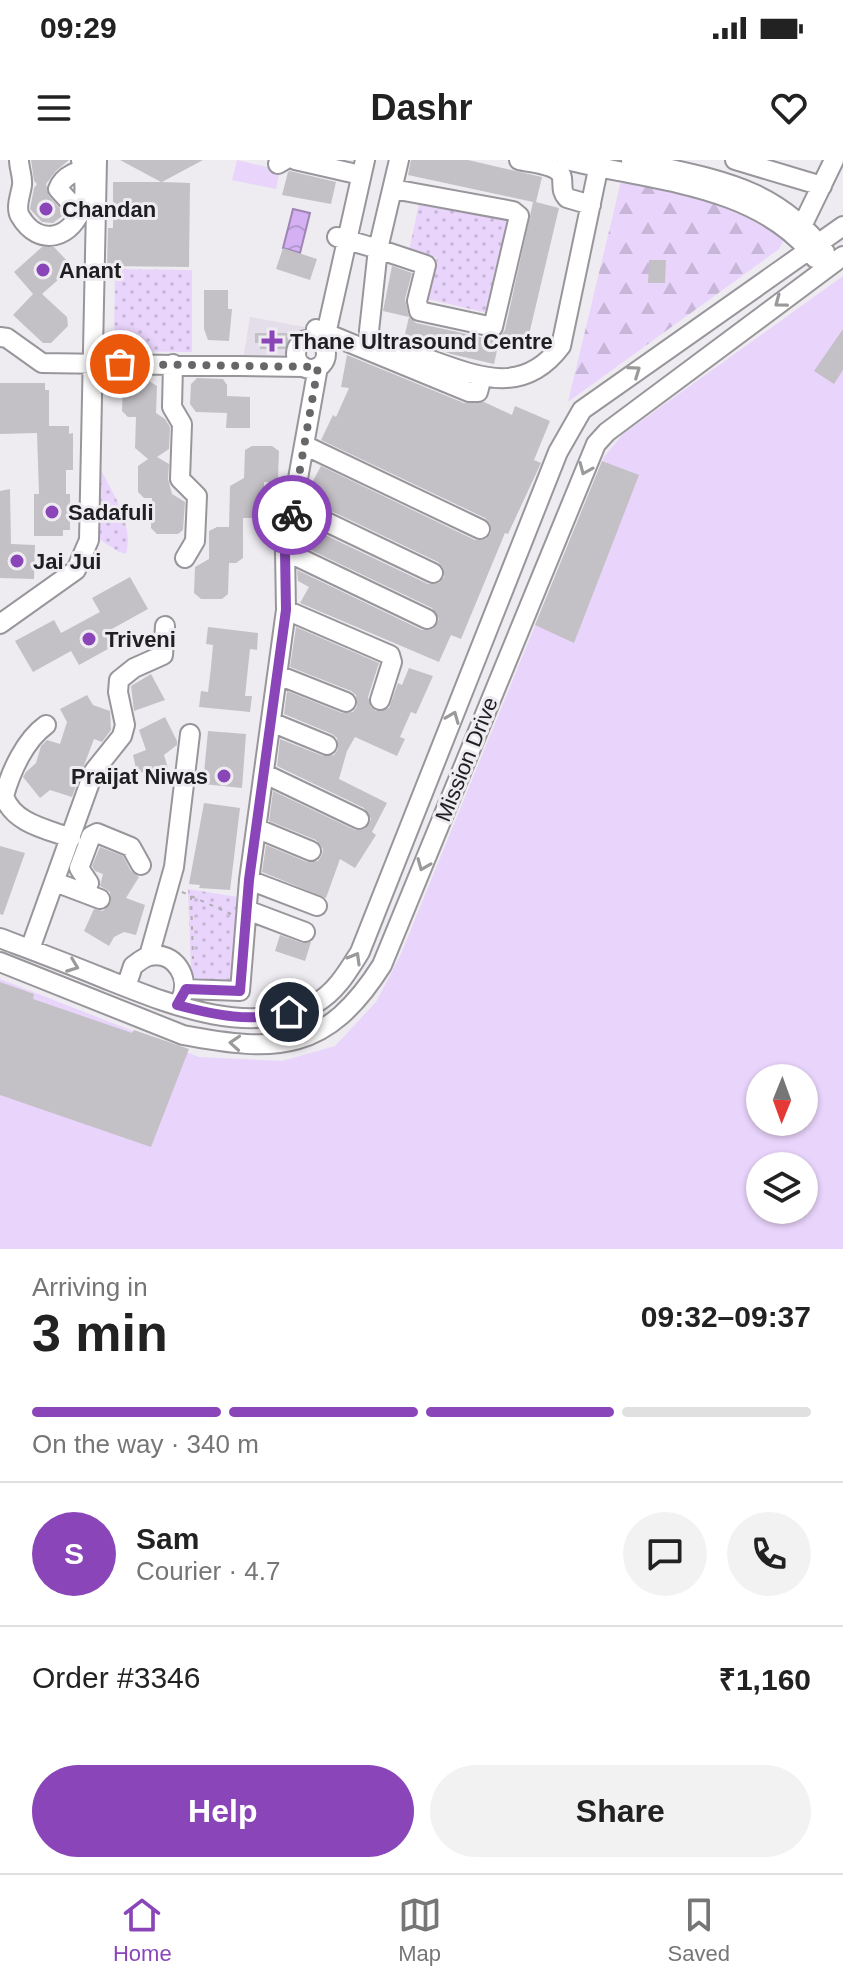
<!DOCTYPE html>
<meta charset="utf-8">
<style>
body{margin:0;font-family:Helvetica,sans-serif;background:#f2f2f2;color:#222;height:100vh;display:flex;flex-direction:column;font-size:30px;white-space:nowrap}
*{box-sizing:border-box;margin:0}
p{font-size:26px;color:#767676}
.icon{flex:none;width:44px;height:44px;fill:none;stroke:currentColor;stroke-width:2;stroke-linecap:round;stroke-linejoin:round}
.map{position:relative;height:1089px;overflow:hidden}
.sheet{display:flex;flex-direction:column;background:#fff;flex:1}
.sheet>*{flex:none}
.needle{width:52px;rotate:181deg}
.tools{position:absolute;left:746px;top:904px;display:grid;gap:16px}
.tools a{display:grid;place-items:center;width:72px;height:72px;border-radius:50%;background:#fff;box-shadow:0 2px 6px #0004;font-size:40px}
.pin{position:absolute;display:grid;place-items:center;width:68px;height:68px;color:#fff;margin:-34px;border:4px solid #fff;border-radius:50%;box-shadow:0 2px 8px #0007}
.courier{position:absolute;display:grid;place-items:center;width:80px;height:80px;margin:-40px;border:6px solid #8a46b9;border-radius:50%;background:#fff;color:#222;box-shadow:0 2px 10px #0007}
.summary em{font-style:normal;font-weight:700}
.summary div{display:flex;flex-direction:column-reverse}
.summary{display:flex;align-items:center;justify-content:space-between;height:136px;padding:0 32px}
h1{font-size:52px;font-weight:700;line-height:60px}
.bar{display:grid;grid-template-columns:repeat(4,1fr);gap:12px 8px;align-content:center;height:96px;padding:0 32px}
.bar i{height:10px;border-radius:6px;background:#e0e0e0}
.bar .current{background:#8a46b9}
.bar p{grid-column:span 4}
.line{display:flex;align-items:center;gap:20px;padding:0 32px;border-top:2px solid #e0e0e0}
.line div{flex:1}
.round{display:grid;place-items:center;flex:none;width:84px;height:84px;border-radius:42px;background:#f2f2f2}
.cta{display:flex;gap:16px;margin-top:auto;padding:16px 32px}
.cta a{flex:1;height:92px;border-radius:48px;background:#8a46b9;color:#fff;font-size:32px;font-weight:700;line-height:92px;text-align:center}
.cta a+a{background:#f2f2f2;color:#222}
.status{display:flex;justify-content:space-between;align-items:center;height:56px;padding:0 40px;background:#fff;direction:ltr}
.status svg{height:22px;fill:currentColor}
header{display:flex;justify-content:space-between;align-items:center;height:104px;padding:0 32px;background:#fff;font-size:36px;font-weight:700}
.dock{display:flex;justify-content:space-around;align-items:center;height:112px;border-top:2px solid #e0e0e0;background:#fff;font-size:22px;color:#767676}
.dock a{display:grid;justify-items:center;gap:4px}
.dock .current{color:#8a46b9}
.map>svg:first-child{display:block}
</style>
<div class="status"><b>09:29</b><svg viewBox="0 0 49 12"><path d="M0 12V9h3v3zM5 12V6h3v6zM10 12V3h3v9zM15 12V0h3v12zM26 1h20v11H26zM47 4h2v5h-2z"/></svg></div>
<header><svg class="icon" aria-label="menu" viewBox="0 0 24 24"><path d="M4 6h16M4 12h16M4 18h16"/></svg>Dashr<svg class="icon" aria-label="heart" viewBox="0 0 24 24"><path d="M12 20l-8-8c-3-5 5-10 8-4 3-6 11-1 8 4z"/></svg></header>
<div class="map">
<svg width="843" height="1089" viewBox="0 0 843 1089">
<defs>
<pattern id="forest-firs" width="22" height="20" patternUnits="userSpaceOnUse" patternTransform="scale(2)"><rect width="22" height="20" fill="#e9d4fb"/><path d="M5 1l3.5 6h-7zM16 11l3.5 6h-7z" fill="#c7b6d7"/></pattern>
<pattern id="park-dots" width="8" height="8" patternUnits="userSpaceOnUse" patternTransform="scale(2)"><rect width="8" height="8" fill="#e9d4fb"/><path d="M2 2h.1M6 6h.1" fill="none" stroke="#c7b6d7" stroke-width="1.8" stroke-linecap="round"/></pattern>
<pattern id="water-waves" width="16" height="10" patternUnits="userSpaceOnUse" patternTransform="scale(2)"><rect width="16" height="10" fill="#d5b1f4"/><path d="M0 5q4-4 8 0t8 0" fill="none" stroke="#b698d1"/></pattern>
</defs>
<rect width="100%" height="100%" fill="#eeecf1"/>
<!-- built -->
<path fill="#e4deea" d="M250 157 305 167 290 201 243 200Z"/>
<!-- grass -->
<path fill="#e9d4fb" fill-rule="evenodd" d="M237 0 280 10 276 29 232 20Z
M843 116V1089H0V819L199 897 282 901 335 886 376 842 400 796 604 297 623 274ZM760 918H804V962H760ZM760 1006H804V1050H760Z"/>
<!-- forest -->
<path fill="url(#forest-firs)" d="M622 17 729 40 780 71 784 80 779 89 568 242Z"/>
<!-- park -->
<path fill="url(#park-dots)" d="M421 35 514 56 492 154 428 139 437 98 409 91Z
M115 109 192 110V192L114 191Z
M100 308C113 333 134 365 126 394L119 392 99 379Z
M188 729 238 737 241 791 233 823 196 821 191 809Z"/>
<!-- water -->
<path fill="url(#water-waves)" stroke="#9e85b4" stroke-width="2" d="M293 49 310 53 300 93 283 88Z"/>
<!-- building -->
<path fill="#c3c1c5" d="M31 0H69L56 11 46 24 49 36 65 54 53 63 42 62 30 49 34 28 37 24 34 21Z
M120 0H203L162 22 190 23 189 107 107 106 108 68H113V22H161Z
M411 0H468L542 17 536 42 559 48 527 183 500 177 505 170 533 42 408 15Z
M290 11 336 22 331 44 282 35 288 12Z
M42 87H54L69 103 67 112 42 134 67 157 68 166 51 183H43L13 155 33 134 14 112Z
M283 88 317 99 310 120 276 109Z
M649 100H666L665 123H648Z
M392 106 412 113 405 139 409 157 383 151Z
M204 130H228V149H232L229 181 208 180 204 169Z
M409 157 416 163 490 179 500 177 494 204 451 194 404 178Z
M843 169V210L834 224 814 211Z
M255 173H288V189H260V183H255Z
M347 195 464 243 484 242 512 255 515 246 550 261 534 300 541 303 508 374 505 373 461 479 451 475 439 502 300 443 309 427 298 421 297 410 422 470 433 469 439 459 432 448 298 384 302 364 428 424 439 423 444 417 443 407 438 402 306 339 308 330 321 306 475 380 486 379 491 373 490 363 485 358 321 280 333 255 336 257 349 228 341 227Z
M197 218 223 219 227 225V236L250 237V268H226L227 253 196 252 190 244 191 224Z
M129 221H149L157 226 156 253 165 259 170 267 169 289 157 297 169 304 168 319 172 334 185 342 183 370 178 374H157L151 368 152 338H144L138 332V306L148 299 135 288 136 257H128L122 251 123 225Z
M0 223H45V230H49V266H69V274L73 273V310H66V334H70V370H63V376H34V334H39L37 273 0 274Z
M252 286H272L279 291 278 317 272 322H264V353L257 358H243V398L236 403H229L228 434 222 439H201L194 433 195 407 209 399V371L217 367H229L230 326 244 318 245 290Z
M602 301 639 315 574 483 535 465Z
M10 329 11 384 35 385 34 419 0 418V331Z
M130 417 148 449 110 470 117 484 79 505 71 491 33 512 15 481 54 460 61 473 100 452 92 438Z
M208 467 258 473 257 490 250 489 245 536H252L250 552 199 547 201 531 208 532 211 507 213 485 206 484Z
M296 467 379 503 368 537 371 547 376 551 389 548 398 523 402 525 409 508 433 516 416 554 411 552 400 577 405 579 397 596 355 577 347 591 339 619 387 643 372 672 376 675 355 708 340 699 326 738 262 712 266 685 307 702 318 701 322 695 323 689 316 680 269 661 273 631 355 670 365 669 371 659 364 648 277 606 280 579 323 596 334 595 338 589 337 578 332 574 284 554 287 531 342 553 353 552 357 546 356 535 351 531 290 507Z
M151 514 165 540 134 551 131 526Z
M87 535 93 545 110 551 111 570 102 582 94 579 72 637 50 630 40 638 23 617 26 612 36 603 41 586 47 580 60 584 67 562 60 549Z
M165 557 177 581V585L164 595 168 608 137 613 133 595 146 590 139 570Z
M208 571 246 574 242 628 203 624Z
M204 643 240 648 230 730 199 728 200 725 189 724Z
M0 686 25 693 3 755 0 754Z
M100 687 123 696 131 711 139 717 126 738 145 745 136 775 124 772 114 777 109 786 84 771 94 749 103 751 111 742 110 732 100 726 103 714 95 711 92 706Z
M280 775 302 783 311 782 305 801 275 791Z
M0 822 34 834 33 839 132 873 134 870 189 889 151 987 0 935Z"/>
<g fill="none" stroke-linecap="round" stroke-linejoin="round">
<!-- minor casing -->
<g stroke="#99969b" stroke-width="22">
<path id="minor" d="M19 0C19 8 23 17 22 25 21 34 15 47 20 56 39 89 74 78 83 44 86 32 84 12 81 0
M295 0 352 13
M519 0C531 3 560 4 562 18 563 27 561 31 567 38L591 45
M567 0C650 21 759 24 815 98
M631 0C709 19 774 23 825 92
M735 0 822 26
M278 4 285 0
M393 29 513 51 519 56 493 167 419 151 417 141 426 105 378 89 399 0
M79 52 58 29C63 15 79 9 94 9
M803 64 834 0
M337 77 378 89 369 171 372 178C390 187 411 193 431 200 481 218 524 235 561 186L600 0
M316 169 469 232H478L482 217
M0 177 7 178 42 203 304 207
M296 194a15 15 0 1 1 30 0a15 15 0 1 1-30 0Z
M324 183 365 0
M173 204 172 247 182 264 180 319 197 336 195 381 185 398
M304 285 480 369
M293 346 433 413
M285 391 427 459
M286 450 390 495 392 502 380 540
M0 464 76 410 89 380 97 0
M278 515 346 542
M271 562 327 585
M46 565C25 580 11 611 4 636 13 663 46 669 71 678
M265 614 359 659
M258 669 311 691
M249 720 317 746
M55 722 100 739
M84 733 89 723 79 708 91 676 97 673 131 687 141 705
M247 750 305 772
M0 778C34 791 69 804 103 818 166 843 249 879 316 843 336 832 348 811 360 792L558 292 582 250 843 66
M30 789 94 611 122 576 125 565 118 532 119 520 134 508 163 495 165 466
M149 796 174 707 190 574
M0 802 183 875C278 893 327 892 382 805L596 284 607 272 843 96
M126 827 133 806C137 803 144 797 150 796 175 791 191 818 181 839
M186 829 240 831 249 720 286 450 285 391 318 207"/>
</g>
<!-- path -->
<path stroke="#afaeb2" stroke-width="2" stroke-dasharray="4 6" stroke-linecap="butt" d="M182 732 231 754
M191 736 193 799"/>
<!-- minor -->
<use href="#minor" stroke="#fff" stroke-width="18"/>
</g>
<!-- one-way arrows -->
<defs><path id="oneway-chevron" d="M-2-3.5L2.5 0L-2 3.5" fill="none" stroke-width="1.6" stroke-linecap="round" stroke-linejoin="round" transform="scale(2)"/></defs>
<g stroke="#9a9a9b">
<use href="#oneway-chevron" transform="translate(780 142) rotate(143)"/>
<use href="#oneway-chevron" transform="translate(635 211) rotate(-35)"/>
<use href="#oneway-chevron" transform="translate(585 309) rotate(113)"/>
<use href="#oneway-chevron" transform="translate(453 557) rotate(-68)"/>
<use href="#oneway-chevron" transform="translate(423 705) rotate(112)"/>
<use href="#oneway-chevron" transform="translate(355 798) rotate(-60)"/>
<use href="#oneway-chevron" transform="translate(73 806) rotate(21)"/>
<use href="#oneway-chevron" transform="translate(235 883) rotate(-176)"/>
</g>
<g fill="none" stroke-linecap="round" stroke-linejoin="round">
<!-- done -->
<path stroke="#676669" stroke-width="8" stroke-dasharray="0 14.4" d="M120 204 318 207 292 355"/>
<!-- route -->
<path stroke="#8a46b9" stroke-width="10" d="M289 852C251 863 215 855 177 845L186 829 240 831 249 720 286 450 285 391 292 355"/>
</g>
<!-- markers -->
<g fill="#8a46b9" stroke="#eeecf1" stroke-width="3">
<circle cx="46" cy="49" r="8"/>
<circle cx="43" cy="110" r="8"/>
<path d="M268 169h8v8h8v8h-8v8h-8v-8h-8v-8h8z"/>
<circle cx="52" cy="352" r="8"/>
<circle cx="17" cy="401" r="8"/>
<circle cx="89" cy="479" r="8"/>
<circle cx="224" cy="616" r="8"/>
</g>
<g text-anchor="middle" stroke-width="6" stroke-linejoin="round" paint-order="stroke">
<!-- poi labels -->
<g font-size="22" font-weight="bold" fill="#1f1e20" stroke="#eeecf1" text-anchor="start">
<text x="62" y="57">Chandan</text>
<text x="59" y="118">Anant</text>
<text x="290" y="189">Thane Ultrasound Centre</text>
<text x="68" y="360">Sadafuli</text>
<text x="33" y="409">Jai Jui</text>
<text x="105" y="487">Triveni</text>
<text x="208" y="624" text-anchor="end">Praijat Niwas</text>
</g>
<!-- street labels -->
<g font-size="22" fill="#1f1e20" stroke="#eeecf1">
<text transform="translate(466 599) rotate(-68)" y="8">Mission Drive</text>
</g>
</g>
</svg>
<div class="tools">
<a><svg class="needle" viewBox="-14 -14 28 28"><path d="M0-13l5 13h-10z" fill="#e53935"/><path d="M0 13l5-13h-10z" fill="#767676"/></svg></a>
<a><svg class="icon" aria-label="layers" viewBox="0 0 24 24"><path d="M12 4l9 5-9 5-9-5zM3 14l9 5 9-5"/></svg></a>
</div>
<div class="pin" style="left:120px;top:204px;background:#ea580c"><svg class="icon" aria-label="bag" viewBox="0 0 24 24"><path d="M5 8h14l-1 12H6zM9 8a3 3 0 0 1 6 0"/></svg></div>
<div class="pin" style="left:289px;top:852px;background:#1f2937"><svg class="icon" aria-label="home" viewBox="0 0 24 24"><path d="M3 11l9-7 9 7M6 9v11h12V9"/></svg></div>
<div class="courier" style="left:292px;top:355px"><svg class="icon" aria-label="bike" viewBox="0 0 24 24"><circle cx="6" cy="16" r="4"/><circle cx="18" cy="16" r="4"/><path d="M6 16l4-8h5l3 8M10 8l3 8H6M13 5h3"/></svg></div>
</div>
<section class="sheet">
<div class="summary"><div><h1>3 min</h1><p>Arriving in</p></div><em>09:32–09:37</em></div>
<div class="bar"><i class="current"></i><i class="current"></i><i class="current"></i><i></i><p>On the way · 340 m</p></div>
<div class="line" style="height:144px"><b class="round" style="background:#8a46b9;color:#fff">S</b><div><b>Sam</b><p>Courier · 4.7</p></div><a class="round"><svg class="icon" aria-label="chat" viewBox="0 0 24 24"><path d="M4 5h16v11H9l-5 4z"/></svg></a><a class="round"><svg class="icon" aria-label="phone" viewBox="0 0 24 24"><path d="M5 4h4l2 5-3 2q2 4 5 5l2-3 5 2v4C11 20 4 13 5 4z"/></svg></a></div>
<div class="line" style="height:104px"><div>Order #3346</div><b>₹1,160</b></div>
<div class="cta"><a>Help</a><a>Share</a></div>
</section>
<nav class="dock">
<a class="current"><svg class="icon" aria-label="home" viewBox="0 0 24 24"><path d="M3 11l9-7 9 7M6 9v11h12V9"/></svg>Home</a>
<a><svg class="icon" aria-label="map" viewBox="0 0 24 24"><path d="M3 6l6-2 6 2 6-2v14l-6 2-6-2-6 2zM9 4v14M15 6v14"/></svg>Map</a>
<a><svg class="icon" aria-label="saved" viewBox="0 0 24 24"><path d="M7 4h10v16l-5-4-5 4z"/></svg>Saved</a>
</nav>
